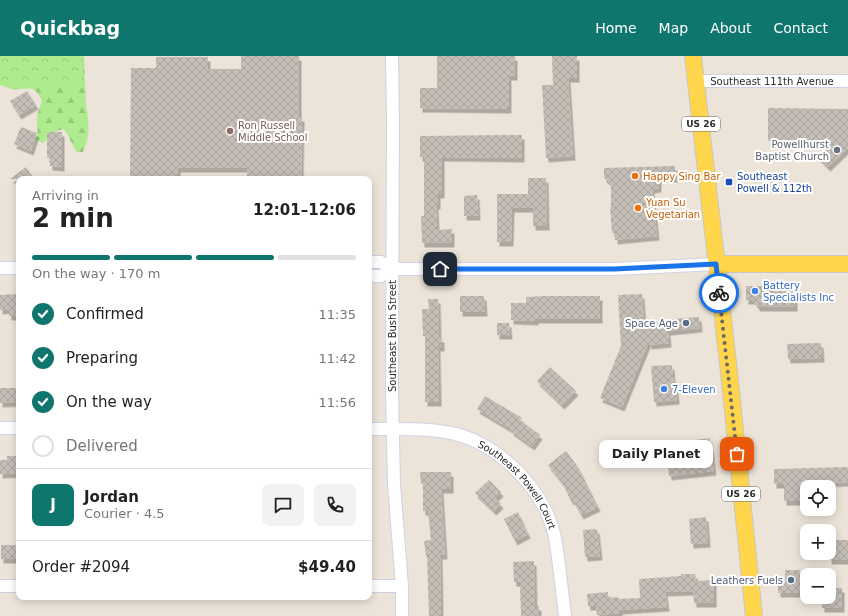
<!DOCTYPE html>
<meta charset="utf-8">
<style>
body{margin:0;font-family:"DejaVu Sans",sans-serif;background:#f2f2f2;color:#222;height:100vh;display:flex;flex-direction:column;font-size:15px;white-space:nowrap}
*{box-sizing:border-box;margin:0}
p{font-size:13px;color:#767676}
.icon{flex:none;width:22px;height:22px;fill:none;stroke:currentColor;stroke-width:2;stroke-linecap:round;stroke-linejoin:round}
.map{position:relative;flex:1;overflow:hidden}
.sheet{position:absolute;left:16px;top:120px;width:356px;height:424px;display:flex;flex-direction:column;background:#fff;border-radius:8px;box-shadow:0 2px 10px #0003}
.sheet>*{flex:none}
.buttons{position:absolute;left:800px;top:424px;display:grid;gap:8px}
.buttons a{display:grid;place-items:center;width:36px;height:36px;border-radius:8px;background:#fff;box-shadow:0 2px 10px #0003;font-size:20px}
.pin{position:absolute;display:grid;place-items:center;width:34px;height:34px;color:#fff;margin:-17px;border-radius:8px;box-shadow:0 2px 6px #0006}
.courier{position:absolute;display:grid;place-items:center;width:40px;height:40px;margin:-20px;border:3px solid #1a73e8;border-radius:50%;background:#fff;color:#222;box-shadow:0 1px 5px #0007}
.bubble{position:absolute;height:28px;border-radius:8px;background:#fff;box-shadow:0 2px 10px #0003;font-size:13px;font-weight:700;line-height:28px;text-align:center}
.headline em{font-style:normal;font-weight:700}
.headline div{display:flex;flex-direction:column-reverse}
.headline{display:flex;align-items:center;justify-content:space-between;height:68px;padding:0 16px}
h1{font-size:26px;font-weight:700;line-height:30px}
.bar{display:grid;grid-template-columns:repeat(4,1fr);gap:6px 4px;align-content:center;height:48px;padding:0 16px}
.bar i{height:5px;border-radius:3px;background:#e0e0e0}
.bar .on{background:#0f766e}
.bar p{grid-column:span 4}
.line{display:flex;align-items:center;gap:10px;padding:0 16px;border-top:1px solid #e0e0e0}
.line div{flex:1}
.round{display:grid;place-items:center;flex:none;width:42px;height:42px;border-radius:8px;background:#f2f2f2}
ol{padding:0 16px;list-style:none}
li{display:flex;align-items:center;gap:12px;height:44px}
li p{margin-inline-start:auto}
li .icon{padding:4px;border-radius:50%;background:#0f766e;color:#fff;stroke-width:4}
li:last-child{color:#767676}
li i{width:22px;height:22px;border:2px solid #e0e0e0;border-radius:50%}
header{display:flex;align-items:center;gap:24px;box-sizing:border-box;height:56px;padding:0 20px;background:#0f766e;color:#fff}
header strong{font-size:19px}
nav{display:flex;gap:22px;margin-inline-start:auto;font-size:14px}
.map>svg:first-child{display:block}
</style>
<header>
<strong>Quickbag</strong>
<nav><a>Home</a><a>Map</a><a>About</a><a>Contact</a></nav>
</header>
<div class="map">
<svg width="848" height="560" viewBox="0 0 848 560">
<defs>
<pattern id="forest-firs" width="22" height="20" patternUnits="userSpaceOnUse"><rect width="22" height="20" fill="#aeea8e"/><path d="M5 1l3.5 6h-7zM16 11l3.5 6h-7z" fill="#96c97a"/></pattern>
<pattern id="park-crowns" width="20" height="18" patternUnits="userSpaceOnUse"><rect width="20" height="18" fill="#aeea8e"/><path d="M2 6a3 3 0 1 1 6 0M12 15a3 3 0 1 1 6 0" fill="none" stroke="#96c97a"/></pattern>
<pattern id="building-cross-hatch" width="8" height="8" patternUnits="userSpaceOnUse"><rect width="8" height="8" fill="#c4beb6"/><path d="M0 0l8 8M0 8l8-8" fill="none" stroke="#a8a39c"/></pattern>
<filter id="shadow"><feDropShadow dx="2.5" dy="4.5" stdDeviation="0" flood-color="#0004"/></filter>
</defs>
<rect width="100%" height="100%" fill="#ede4d9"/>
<!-- forest -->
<path fill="url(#forest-firs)" d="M0 0H84C85 16 85 32 86 47 88 67 92 76 83 96H77C71 88 69 78 63 73L57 75 43 87 35 83C40 75 36 69 37 61 38 55 40 50 42 45 33 26 28 35 12 33 8 32 4 30 0 29Z"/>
<!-- park -->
<path fill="url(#park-crowns)" d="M0 0H83V27H0Z"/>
<!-- building -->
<path fill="url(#building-cross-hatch)" filter="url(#shadow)" d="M241 0H299V61H302L301 123H247V112H178V123H130L131 12H156V1H208V13H241Z
M437 0H515V20H509V53L420 52V32H437Z
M552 0H577V22H568L573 100 546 102 542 29H553Z
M27 35 36 49 19 59 10 45Z
M768 52 848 53V92L828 111 818 101 834 86 768 85Z
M21 71 37 77 31 95 14 88Z
M47 76H62V111L50 110V102H47Z
M522 79V102L442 101V138H438V149H436L437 174 452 173V187H422L421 160H424V101H420V80Z
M675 110V122H659V132L652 133 657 180 615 184V177H612L610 151H611V127L604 122V112Z
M26 111 34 123H10Z
M528 122H546L547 170H533V152H512L511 186H497V138H528Z
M477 139 478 160H464V140Z
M746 230H786V234H795V251H758L753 244H746Z
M16 238 17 246H19V260H9V253L0 254V239Z
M642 238 644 267 672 265V263L699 261 700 272 668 275 669 287 649 289V285L622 351 600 342 621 290 618 239Z
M460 240H484L485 256H460Z
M544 240H600V263H536V265L511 264V247H526V241Z
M428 243H438L439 282H442V291H438L439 346H425V280H423L422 253H429Z
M497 267H509L510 279H497Z
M821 287 822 302 788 303 787 288Z
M672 309 673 322H675L677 344 654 346 651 310Z
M550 311 576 335 562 349 537 325Z
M0 332H19V346L0 347Z
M485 340 522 362 520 364 540 379 532 390 511 375 512 374 477 353Z
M710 382 714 415 669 420 666 388Z
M566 395 578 411 598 451 581 459 573 444 571 445 563 428 548 409Z
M7 400H19V417L0 418V404H7Z
M848 411V426L821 427V431H807V445H784V428H774V413Z
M420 416H451V433H441L445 499H440L441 560H429L427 500H426L424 485 431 484 428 455H423V428H421Z
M489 424 501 436 495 442 501 448 494 455 475 437Z
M518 456 528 478 515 485 504 463Z
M706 461 708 487 691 488 689 463Z
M597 473 600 500 585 501 583 474Z
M829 484H848V504H829Z
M1 489H19V503H1Z
M534 505 535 550H539V560H521L520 526H514L513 506Z
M785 514H800V537H778V527H785Z
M681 518H695L696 525 714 524V547H694L693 535 665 536 667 551 620 554V557L597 559 596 550H588L587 538 608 536V542L618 541 619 543 640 542 639 523 681 520Z
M829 532H842V552H822V541H829Z"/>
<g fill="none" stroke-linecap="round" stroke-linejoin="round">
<!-- minor casing -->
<g stroke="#ced2e4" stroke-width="14">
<g id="minor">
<path d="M392 0 393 64 392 334 394 428 402 530V560"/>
<path id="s1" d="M696 25H848"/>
<path d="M369 206H381L392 213H614L716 208"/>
<path d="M0 212H19"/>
<path d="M369 220H381L392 213"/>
<path d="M0 372H19"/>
<path id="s2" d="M369 373C396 373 424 372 451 377 495 386 538 427 552 470 556 482 557 496 559 509 561 526 563 543 565 560"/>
<path d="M0 530H19"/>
<path d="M369 530H402"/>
</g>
</g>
<!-- major casing -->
<g stroke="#c7c7c7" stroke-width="18">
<path id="major" d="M693 0 729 316 754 560
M716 208H848"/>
</g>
<!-- minor -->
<use href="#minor" stroke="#fff" stroke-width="12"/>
<!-- major -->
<use href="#major" stroke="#ffd54c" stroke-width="16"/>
</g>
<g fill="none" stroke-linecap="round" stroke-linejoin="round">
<!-- done -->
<path stroke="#6e6a67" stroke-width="4" stroke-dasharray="0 7.2" d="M719 237 737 398"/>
<!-- route -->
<path stroke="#1a73e8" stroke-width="5" d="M440 213H614L716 208 719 237"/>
</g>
<!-- markers -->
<circle fill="#8d6e63" stroke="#fff" stroke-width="1.5" cx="230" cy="75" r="4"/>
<circle fill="#6b7280" stroke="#fff" stroke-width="1.5" cx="837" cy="94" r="4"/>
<g fill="#e8710a" stroke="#fff" stroke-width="1.5">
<circle cx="635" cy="120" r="4"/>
<circle cx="638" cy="152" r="4"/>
</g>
<rect fill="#1a4fb4" stroke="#fff" stroke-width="1.5" x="725" y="122" width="8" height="8" rx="2"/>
<g fill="#3f7fe0" stroke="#fff" stroke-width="1.5">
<circle cx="755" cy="235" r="4"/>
<circle cx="664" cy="333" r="4"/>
</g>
<g fill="#5c6f8a" stroke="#fff" stroke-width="1.5">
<circle cx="686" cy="267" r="4"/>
<circle cx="791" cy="524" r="4"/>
</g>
<g text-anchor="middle" stroke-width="4" stroke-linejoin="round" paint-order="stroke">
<!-- shield labels -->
<g fill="#fff" stroke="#696969" stroke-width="1">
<rect x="682" y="61" width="38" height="14" rx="3"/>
<rect x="722" y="431" width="38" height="14" rx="3"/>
</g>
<g font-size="9" font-weight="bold" fill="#292929">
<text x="701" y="71">US 26</text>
<text x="741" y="441">US 26</text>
</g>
<!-- street labels -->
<g font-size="10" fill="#292929" stroke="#fff">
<text dy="4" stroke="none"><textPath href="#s1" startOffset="76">Southeast 111th Avenue</textPath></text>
<text transform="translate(392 280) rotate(-90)" y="4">Southeast Bush Street</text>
<text dy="4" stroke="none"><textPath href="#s2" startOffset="170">Southeast Powell Court</textPath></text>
</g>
<!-- education labels -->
<g font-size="10" fill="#785e54" stroke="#fff" text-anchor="start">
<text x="238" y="73">Ron Russell<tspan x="238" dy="12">Middle School</tspan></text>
</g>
<!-- worship labels -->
<g font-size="10" fill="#5b616d" stroke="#fff" text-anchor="end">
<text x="829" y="92">Powellhurst<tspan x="829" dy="12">Baptist Church</tspan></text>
</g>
<!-- food labels -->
<g font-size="10" fill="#c56008" stroke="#fff" text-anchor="start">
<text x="643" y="124">Happy Sing Bar</text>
<text x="646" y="150">Yuan Su<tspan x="646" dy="12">Vegetarian</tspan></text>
</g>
<!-- transit labels -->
<g font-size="10" fill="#164399" stroke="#fff" text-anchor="start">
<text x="737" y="124">Southeast<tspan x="737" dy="12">Powell &amp; 112th</tspan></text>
</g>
<!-- shop labels -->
<g font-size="10" fill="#366cbe" stroke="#fff" text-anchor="start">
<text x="763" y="233">Battery<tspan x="763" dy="12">Specialists Inc</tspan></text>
<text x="672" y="337">7-Eleven</text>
</g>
<!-- service labels -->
<g font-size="10" fill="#4e5e75" stroke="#fff" text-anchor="end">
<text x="678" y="271">Space Age</text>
<text x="783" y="528">Leathers Fuels</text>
</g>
</g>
</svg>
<div class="buttons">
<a><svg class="icon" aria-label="locate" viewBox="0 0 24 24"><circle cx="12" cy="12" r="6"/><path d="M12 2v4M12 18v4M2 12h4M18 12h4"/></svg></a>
<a>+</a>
<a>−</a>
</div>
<div class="pin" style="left:737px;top:398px;background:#ea580c"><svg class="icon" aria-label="bag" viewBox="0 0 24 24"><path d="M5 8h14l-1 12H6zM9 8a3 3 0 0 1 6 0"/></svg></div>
<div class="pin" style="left:440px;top:213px;background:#1f2937"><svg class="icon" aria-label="home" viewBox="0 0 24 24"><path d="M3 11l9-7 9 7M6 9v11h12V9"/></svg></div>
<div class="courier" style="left:719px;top:237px"><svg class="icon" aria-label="bike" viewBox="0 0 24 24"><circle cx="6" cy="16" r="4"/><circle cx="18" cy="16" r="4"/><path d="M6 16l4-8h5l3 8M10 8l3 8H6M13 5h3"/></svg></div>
<div class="bubble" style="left:599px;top:384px;width:114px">Daily Planet</div>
<section class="sheet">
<div class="headline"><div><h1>2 min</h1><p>Arriving in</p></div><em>12:01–12:06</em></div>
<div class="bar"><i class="on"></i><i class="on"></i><i class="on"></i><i></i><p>On the way · 170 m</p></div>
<ol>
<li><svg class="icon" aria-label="check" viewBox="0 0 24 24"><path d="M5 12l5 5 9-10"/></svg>Confirmed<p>11:35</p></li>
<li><svg class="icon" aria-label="check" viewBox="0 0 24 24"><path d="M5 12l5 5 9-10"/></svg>Preparing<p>11:42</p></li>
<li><svg class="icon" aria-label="check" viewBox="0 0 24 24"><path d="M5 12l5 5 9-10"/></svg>On the way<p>11:56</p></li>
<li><i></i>Delivered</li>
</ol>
<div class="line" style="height:72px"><b class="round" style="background:#0f766e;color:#fff">J</b><div><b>Jordan</b><p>Courier · 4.5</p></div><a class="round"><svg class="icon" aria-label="chat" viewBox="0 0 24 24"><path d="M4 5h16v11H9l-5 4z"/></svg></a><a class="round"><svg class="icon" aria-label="phone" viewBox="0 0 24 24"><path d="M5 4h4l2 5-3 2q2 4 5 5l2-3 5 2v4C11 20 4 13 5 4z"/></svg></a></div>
<div class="line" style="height:52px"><div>Order #2094</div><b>$49.40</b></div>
</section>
</div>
